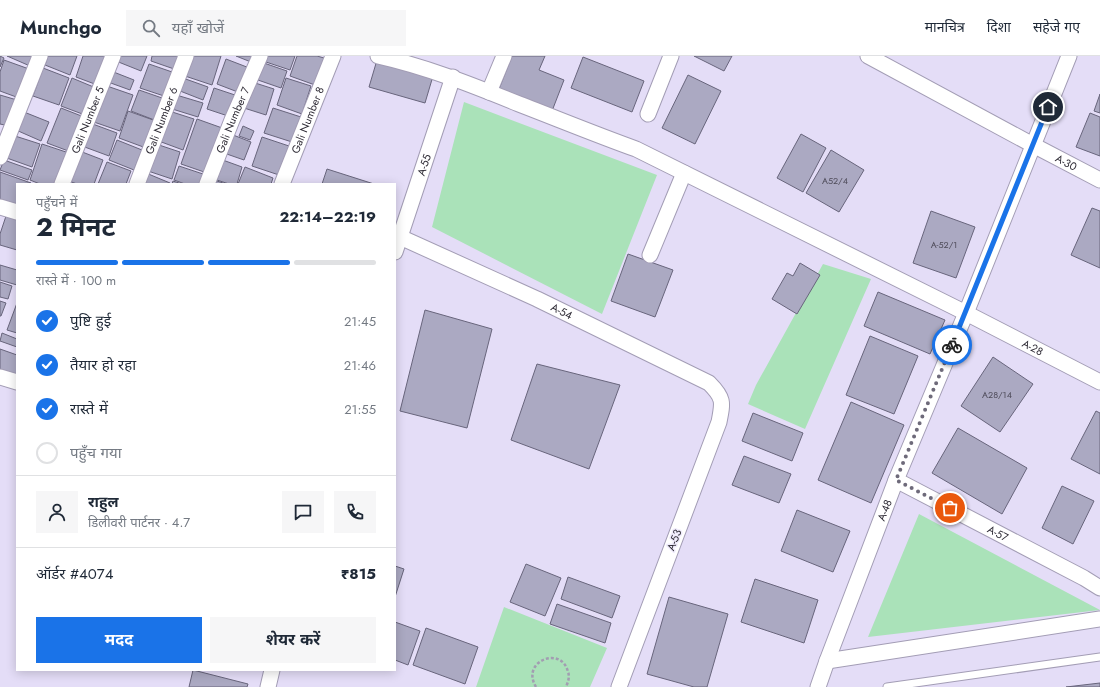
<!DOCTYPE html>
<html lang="hi">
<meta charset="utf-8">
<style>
body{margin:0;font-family:Jost,"Noto Sans Devanagari",sans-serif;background:#f6f6f7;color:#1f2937;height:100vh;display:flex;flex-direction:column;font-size:15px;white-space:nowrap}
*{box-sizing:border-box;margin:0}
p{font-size:13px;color:#747a83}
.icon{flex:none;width:22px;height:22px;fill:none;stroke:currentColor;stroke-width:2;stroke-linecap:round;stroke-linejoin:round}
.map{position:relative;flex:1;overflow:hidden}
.panel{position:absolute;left:16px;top:127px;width:380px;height:488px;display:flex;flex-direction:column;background:#fff;border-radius:0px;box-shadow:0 2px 10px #0003}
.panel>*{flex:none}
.pin{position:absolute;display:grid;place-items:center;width:34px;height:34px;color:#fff;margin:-17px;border:2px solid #fff;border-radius:50%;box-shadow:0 1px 4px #0007}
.courier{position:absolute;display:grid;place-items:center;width:40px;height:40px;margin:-20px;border:3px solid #1a73e8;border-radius:50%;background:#fff;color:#222;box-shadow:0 1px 5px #0007}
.overview em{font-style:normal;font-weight:700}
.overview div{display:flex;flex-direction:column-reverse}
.overview{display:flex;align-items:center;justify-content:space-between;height:68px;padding:0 20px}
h1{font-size:26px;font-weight:700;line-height:30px}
.bar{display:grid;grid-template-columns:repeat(4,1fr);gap:6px 4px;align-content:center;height:48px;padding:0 20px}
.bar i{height:5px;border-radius:3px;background:#e0e1e3}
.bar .on{background:#1a73e8}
.bar p{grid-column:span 4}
.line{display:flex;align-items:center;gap:10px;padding:0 20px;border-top:1px solid #e0e1e3}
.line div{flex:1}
.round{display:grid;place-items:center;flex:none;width:42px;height:42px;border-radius:0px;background:#f6f6f7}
ol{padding:0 20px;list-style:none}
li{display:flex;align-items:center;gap:12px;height:44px}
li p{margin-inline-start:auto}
li .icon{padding:4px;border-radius:50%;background:#1a73e8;color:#fff;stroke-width:4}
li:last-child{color:#747a83}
li i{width:22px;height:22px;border:2px solid #e0e1e3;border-radius:50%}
.action{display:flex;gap:8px;margin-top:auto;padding:8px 20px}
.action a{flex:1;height:46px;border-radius:0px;background:#1a73e8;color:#fff;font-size:16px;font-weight:700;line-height:46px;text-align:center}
.action a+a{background:#f6f6f7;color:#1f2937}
header{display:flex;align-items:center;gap:24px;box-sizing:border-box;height:56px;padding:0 20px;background:#fff;border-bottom:1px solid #e0e1e3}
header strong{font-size:19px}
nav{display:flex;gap:22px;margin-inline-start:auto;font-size:14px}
.search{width:280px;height:36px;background:#f6f6f7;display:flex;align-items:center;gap:10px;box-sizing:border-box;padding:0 14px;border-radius:0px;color:#747a83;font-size:15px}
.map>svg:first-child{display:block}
</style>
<header>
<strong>Munchgo</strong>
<div class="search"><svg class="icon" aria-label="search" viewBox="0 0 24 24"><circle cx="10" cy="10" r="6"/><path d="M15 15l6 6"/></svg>यहाँ खोजें</div>
<nav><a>मानचित्र</a><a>दिशा</a><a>सहेजे गए</a></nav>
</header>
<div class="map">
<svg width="1100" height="631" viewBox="0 0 1100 631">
<rect width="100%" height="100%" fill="#e4ddf7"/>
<!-- green -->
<path fill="#aae2b9" d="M464 46 657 119 602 258 432 171Z
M823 208 871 223 805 373 748 348 756 329Z
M919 458 1100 554 868 581Z
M504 551 607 592 590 631H476Z"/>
<!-- building -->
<path fill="#aba9c2" stroke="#68657c" d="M0 0 4 2 0 11Z
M7 0H34L30 10Z
M48 0H77L70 19 45 9Z
M83 0H106L100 30 76 21Z
M118 0H147L141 15 116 5Z
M152 0H182L177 14 151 5Z
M188 0H221L212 29 182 19Z
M236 0H259L256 8Z
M264 0H295L290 14 263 5Z
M297 0H317L324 2 315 29 290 20Z
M512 0H545L539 14 564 24 552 55 499 33Z
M694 0H732L724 15Z
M583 1 644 25 632 56 571 32Z
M226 3 252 13 243 38 217 28Z
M4 4 29 13 19 42 0 35V16Z
M377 4 433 20 425 47 369 31Z
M261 6 287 15 281 32 255 23Z
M149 8 175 17 167 41 140 32Z
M43 12 69 22 59 49 33 40Z
M111 15 134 24 130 34 108 26Z
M688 19 721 35 695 88 662 72Z
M180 21 208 31 203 44 175 33Z
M72 22 96 32 85 59 61 50Z
M286 22 311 30 302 58 277 49Z
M252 26 274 33 266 59 244 52Z
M104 29 133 39 120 75 91 65Z
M214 32 238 40 231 61 207 53Z
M139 34 165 43 157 65 131 55Z
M173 38 203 47 198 61 169 52Z
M1100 38V57L1094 55Z
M0 39 17 44 9 70 0 68Z
M61 52 84 61 71 96 47 87Z
M273 52 301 61 292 86 264 77Z
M166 54 194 63 183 94 156 84Z
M128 55 156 65 146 92 119 82Z
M24 56 49 66 41 85 16 74Z
M1090 57 1100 61V100L1076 91Z
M197 63 225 73 210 118 181 108Z
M90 67 117 77 109 100 82 90Z
M243 70 254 75 250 84 239 80Z
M228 77 251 86 244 104 221 96Z
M801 78 826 92 803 136 777 122Z
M12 79 40 88 32 111 4 101Z
M262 81 289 90 279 119 252 110Z
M117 84 142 94 134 114 109 104Z
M42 88 69 97 58 128H40L30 124Z
M156 88 180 96 172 123 148 115Z
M77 94 103 104 94 128H77L66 124Z
M831 94 864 114 839 156 806 137Z
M220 103 242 111 237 128H229L214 123Z
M4 104 32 114 28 124 0 114Z
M107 106 131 115 126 128H98Z
M179 110 206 119 203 128H185L174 124Z
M245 111 273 122 271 128H238Z
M327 113 374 128H322Z
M0 116 31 127 17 128V154L0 148Z
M146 117 170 127V128H142Z
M211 123 226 128H210Z
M173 125 182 128H172Z
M1092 152 1100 155V212L1071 199Z
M931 155 975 171 956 222 913 207Z
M6 160 17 163V194L0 189V178Z
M628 198 673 214 655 261 611 245Z
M800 207 820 219 797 258 772 243 787 217 793 220Z
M0 209 17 214V229L0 224Z
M0 226 12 230 8 243 0 241Z
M878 236 945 264 930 298 864 270Z
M0 245 6 247 1 260H0Z
M17 247V277L7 274Z
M425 254 492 273 467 372 400 355Z
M2 277 17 283V291L0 285Z
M870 280 918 300 894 358 846 339Z
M0 293 17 299V320L0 315Z
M993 301 1033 328 1000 376 961 350Z
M537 308 620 329 589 413 511 384Z
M851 346 904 369 871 447 818 424Z
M1096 355 1100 357V418L1071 403Z
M753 357 803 377 792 405 742 385Z
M958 372 1027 412 1002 458 932 417Z
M744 400 791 418 779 447 732 429Z
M1062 430 1094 445 1073 488 1042 472Z
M797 454 850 475 833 516 781 495Z
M526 508 561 522 545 560 510 546Z
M395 510 404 513 395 541Z
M568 521 620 540 612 562 561 543Z
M755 523 818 544 804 587 741 566Z
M669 541 728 558 707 631H694L647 618Z
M557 548 611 567 605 587 550 568Z
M395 566 420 575 408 609 395 604Z
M426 572 478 591 465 628 413 609Z
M193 614 248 628 247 631H189Z
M1100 627V631H1066Z"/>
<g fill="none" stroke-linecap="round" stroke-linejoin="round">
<!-- lane casing -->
<g stroke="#a39db5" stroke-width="9">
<path id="lane" d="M887 631 1100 601"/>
</g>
<!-- street casing -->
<g stroke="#a39db5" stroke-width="17">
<g id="street">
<path id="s1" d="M378 0C427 11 472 29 519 48 558 63 597 79 636 93L966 257 1100 326"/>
<path id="s2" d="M868 0 1033 89 1100 124"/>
<path d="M489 36 504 0"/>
<path d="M648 58 671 0"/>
<path d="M0 101 40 0"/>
<path id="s3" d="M62 128 113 0"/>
<path id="s4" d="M137 128 186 0"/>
<path id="s5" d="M207 128 232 64 260 0"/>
<path id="s6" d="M282 128 333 0"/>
<path d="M0 151 17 156"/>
<path id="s7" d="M400 181 537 243 709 327C724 342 723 346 719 366L619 631"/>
<path id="s8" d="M395 196 453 21"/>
<path d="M650 199 684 117"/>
<path d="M0 321 17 326"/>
<path id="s9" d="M896 424 1084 522 1100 532"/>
<path d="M827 605 1100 563"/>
<path d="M268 631 272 614"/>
<path id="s10" d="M818 631 827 605 896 424 966 257 1069 0"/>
</g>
</g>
<!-- path -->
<path stroke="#a29db1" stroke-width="2.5" stroke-dasharray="3 2" stroke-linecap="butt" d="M536 631C520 605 562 589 568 616 570 621 568 626 566 631"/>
<!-- lane -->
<use href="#lane" stroke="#fff" stroke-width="7"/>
<!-- street -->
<use href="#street" stroke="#fff" stroke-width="15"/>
</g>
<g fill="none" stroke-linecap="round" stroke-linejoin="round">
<!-- done -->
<path stroke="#6e6a7a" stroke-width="4" stroke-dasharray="0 7.2" d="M950 452 896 424 952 289"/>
<!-- route -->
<path stroke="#1a73e8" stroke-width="5" d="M952 289 1048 51"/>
</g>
<g text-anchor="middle" stroke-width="3" stroke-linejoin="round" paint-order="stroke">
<!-- number labels -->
<g font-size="9" fill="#4e4b59">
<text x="835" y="128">A52/4</text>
<text x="944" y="192">A-52/1</text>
<text x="997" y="342">A28/14</text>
</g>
<!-- street labels -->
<g font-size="11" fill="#2f2c36" stroke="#f0ecfc">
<text dy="4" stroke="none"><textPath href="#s3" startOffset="69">Gali Number 5</textPath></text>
<text dy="4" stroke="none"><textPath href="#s4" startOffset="68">Gali Number 6</textPath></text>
<text dy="4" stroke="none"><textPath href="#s5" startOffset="69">Gali Number 7</textPath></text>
<text dy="4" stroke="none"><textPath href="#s6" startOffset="69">Gali Number 8</textPath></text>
<text dy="4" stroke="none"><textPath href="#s2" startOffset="225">A-30</textPath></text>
<text dy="4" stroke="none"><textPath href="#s8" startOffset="92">A-55</textPath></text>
<text dy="4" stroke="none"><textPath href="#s7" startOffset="178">A-54</textPath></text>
<text dy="4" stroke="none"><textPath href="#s1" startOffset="718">A-28</textPath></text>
<text dy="4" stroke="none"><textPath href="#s10" startOffset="189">A-48</textPath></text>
<text dy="4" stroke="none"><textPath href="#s9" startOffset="115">A-57</textPath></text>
<text transform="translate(674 484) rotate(-69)" y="4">A-53</text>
</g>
</g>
</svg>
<div class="pin" style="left:950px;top:452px;background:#ea580c"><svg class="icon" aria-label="bag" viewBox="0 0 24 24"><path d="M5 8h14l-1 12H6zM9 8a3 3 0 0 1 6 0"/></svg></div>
<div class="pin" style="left:1048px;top:51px;background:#1f2937"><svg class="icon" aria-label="home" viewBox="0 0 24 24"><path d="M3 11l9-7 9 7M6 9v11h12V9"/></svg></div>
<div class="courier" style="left:952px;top:289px"><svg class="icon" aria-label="bike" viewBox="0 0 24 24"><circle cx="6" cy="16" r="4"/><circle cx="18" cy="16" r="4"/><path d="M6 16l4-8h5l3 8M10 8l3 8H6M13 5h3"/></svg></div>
<section class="panel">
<div class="overview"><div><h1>2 मिनट</h1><p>पहुँचने में</p></div><em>22:14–22:19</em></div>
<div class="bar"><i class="on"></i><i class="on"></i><i class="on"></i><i></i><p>रास्ते में · 100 m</p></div>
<ol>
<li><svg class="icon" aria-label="check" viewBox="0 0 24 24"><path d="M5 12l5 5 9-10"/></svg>पुष्टि हुई<p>21:45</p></li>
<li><svg class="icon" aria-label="check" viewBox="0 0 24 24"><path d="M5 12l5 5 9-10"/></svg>तैयार हो रहा<p>21:46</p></li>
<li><svg class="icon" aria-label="check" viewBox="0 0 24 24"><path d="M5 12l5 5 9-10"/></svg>रास्ते में<p>21:55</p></li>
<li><i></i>पहुँच गया</li>
</ol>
<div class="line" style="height:72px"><a class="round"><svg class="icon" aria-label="person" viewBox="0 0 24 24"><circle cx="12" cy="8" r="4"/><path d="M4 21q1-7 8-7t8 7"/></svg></a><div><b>राहुल</b><p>डिलीवरी पार्टनर · 4.7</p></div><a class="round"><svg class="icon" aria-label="chat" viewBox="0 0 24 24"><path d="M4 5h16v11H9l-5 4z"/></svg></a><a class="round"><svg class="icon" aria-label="phone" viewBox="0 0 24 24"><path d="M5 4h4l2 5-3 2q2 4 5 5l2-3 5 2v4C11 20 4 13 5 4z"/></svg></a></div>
<div class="line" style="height:52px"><div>ऑर्डर #4074</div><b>₹815</b></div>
<div class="action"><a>मदद</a><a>शेयर करें</a></div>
</section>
</div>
